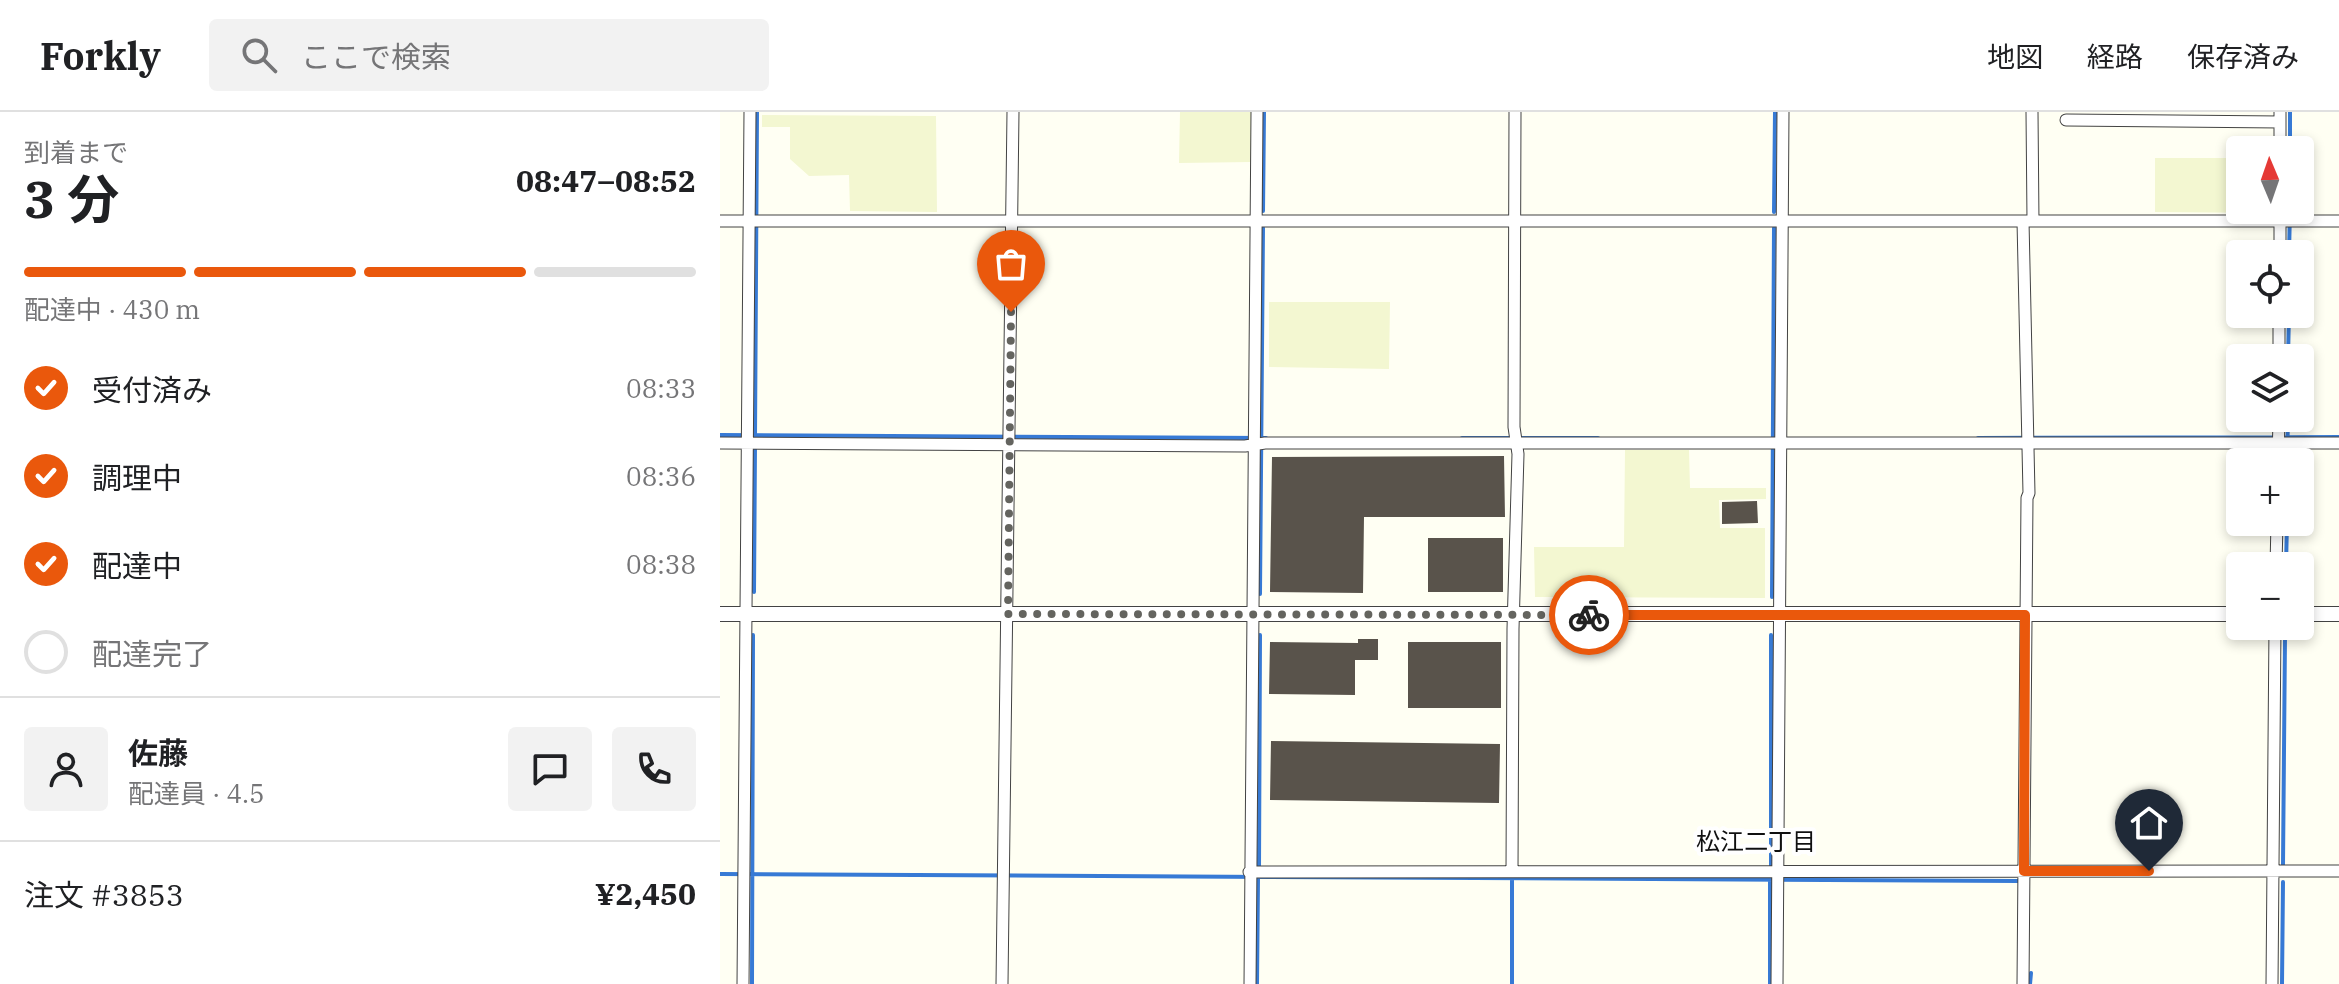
<!DOCTYPE html>
<html lang="ja">
<meta charset="utf-8">
<style>
body{margin:0;font-family:"IBM Plex Serif","Noto Sans JP",serif;background:#f2f2f2;color:#202124;height:100vh;display:flex;flex-direction:column;font-size:30px;white-space:nowrap}
*{box-sizing:border-box;margin:0}
p{font-size:26px;color:#757577}
.icon{flex:none;width:44px;height:44px;fill:none;stroke:currentColor;stroke-width:2;stroke-linecap:round;stroke-linejoin:round}
.map{position:relative;flex:1;overflow:hidden}
.sheet{display:flex;flex-direction:column;background:#fff;width:720px}
.sheet>*{flex:none}
.needle{width:52px;rotate:358deg}
.tools{position:absolute;left:1506px;top:24px;display:grid;gap:16px}
.tools a{display:grid;place-items:center;width:88px;height:88px;border-radius:8px;background:#fff;box-shadow:0 4px 12px #0003;font-size:40px}
.pin{position:absolute;display:grid;place-items:center;width:68px;height:68px;color:#fff;margin:-82px -34px;border-radius:50% 50% 50% 0;rotate:-45deg;box-shadow:0 0 8px #0007}
.pin .icon{rotate:45deg}
.courier{position:absolute;display:grid;place-items:center;width:80px;height:80px;margin:-40px;border:6px solid #ea580c;border-radius:50%;background:#fff;color:#222;box-shadow:0 2px 10px #0007}
.headline em{font-style:normal;font-weight:700}
.headline div{display:flex;flex-direction:column-reverse}
.headline{display:flex;align-items:center;justify-content:space-between;height:136px;padding:0 24px}
h1{font-size:52px;font-weight:700;line-height:60px}
.bar{display:grid;grid-template-columns:repeat(4,1fr);gap:12px 8px;align-content:center;height:96px;padding:0 24px}
.bar i{height:10px;border-radius:6px;background:#e0e0e0}
.bar .active{background:#ea580c}
.bar p{grid-column:span 4}
.line{display:flex;align-items:center;gap:20px;padding:0 24px;border-top:2px solid #e0e0e0}
.line div{flex:1}
.round{display:grid;place-items:center;flex:none;width:84px;height:84px;border-radius:8px;background:#f2f2f2}
ol{padding:0 24px;list-style:none}
li{display:flex;align-items:center;gap:24px;height:88px}
li p{margin-inline-start:auto}
li .icon{padding:8px;border-radius:50%;background:#ea580c;color:#fff;stroke-width:4}
li:last-child{color:#757577}
li i{width:44px;height:44px;border:4px solid #e0e0e0;border-radius:50%}
header{display:flex;align-items:center;gap:48px;box-sizing:border-box;height:112px;padding:0 40px;background:#fff;border-bottom:2px solid #e0e0e0}
header strong{font-size:38px}
nav{display:flex;gap:44px;margin-inline-start:auto;font-size:28px}
.search{width:560px;height:72px;background:#f2f2f2;display:flex;align-items:center;gap:20px;box-sizing:border-box;padding:0 28px;border-radius:8px;color:#757577;font-size:30px}
main{display:flex;flex:1;min-height:0}
.map>svg:first-child{display:block}
</style>
<header>
<strong>Forkly</strong>
<div class="search"><svg class="icon" aria-label="search" viewBox="0 0 24 24"><circle cx="10" cy="10" r="6"/><path d="M15 15l6 6"/></svg>ここで検索</div>
<nav><a>地図</a><a>経路</a><a>保存済み</a></nav>
</header>
<main>
<section class="sheet">
<div class="headline"><div><h1>3 分</h1><p>到着まで</p></div><em>08:47–08:52</em></div>
<div class="bar"><i class="active"></i><i class="active"></i><i class="active"></i><i></i><p>配達中 · 430 m</p></div>
<ol>
<li><svg class="icon" aria-label="check" viewBox="0 0 24 24"><path d="M5 12l5 5 9-10"/></svg>受付済み<p>08:33</p></li>
<li><svg class="icon" aria-label="check" viewBox="0 0 24 24"><path d="M5 12l5 5 9-10"/></svg>調理中<p>08:36</p></li>
<li><svg class="icon" aria-label="check" viewBox="0 0 24 24"><path d="M5 12l5 5 9-10"/></svg>配達中<p>08:38</p></li>
<li><i></i>配達完了</li>
</ol>
<div class="line" style="height:144px"><a class="round"><svg class="icon" aria-label="person" viewBox="0 0 24 24"><circle cx="12" cy="8" r="4"/><path d="M4 21q1-7 8-7t8 7"/></svg></a><div><b>佐藤</b><p>配達員 · 4.5</p></div><a class="round"><svg class="icon" aria-label="chat" viewBox="0 0 24 24"><path d="M4 5h16v11H9l-5 4z"/></svg></a><a class="round"><svg class="icon" aria-label="phone" viewBox="0 0 24 24"><path d="M5 4h4l2 5-3 2q2 4 5 5l2-3 5 2v4C11 20 4 13 5 4z"/></svg></a></div>
<div class="line" style="height:104px"><div>注文 #3853</div><b>¥2,450</b></div>
</section>
<div class="map">
<svg width="1619" height="872" viewBox="0 0 1619 872">
<rect width="100%" height="100%" fill="#fffff3"/>
<!-- farmland -->
<path fill="#f3f7d1" d="M460 0H531V50L459 51Z
M42 3 216 4 217 100 130 99 129 63 89 64 70 47V15H42Z
M1435 46H1520V98H1554V101L1435 100Z
M549 190H670L669 257 549 255Z
M905 338H969L970 376H1046V387L999 388 1000 416H1045V486L815 485 814 435H904Z"/>
<g fill="none" stroke-linecap="round" stroke-linejoin="round">
<!-- stream -->
<path stroke="#377ad5" stroke-width="4" d="M1570 38V0
M543 99 544 0
M1054 100 1055 0
M1569 142 1570 98
M1568 246 1569 202
M0 323 546 326
M35 326 37 0
M742 326H878
M1258 326 1619 325
M1567 350 1568 306
M1566 454 1567 410
M34 480 35 334
M540 482 543 116
M1052 485 1054 116
M1563 753 1565 524
M539 758 540 523
M1051 758V523
M0 762 1299 769
M792 767V872
M32 872 33 523
M537 872 538 766
M1050 872V766
M1310 872 1311 861
M1562 872 1563 770"/>
</g>
<!-- building -->
<path fill="#59534b" d="M784 344 785 405H644L643 481 550 480 552 345Z
M1037 389 1038 411 1002 412V390Z
M708 426H783V480H708Z
M638 527H658V548H635V583L549 582 550 530 638 531Z
M688 530H781V596H688Z
M551 629 780 632 779 691 550 688Z"/>
<g fill="none" stroke-linecap="round" stroke-linejoin="round">
<!-- minor casing -->
<g stroke="#434343" stroke-width="13">
<path id="minor" d="M1312 0 1313 109
M1346 8 1560 10
M1560 38V0
M0 109H1619
M1303 109 1309 381 1307 386 1303 872
M1560 142V98
M1559 246V202
M0 331 525 334 545 331H1619
M1558 350 1559 306
M1556 454 1557 410
M529 760 1619 759
M792 760 793 517 798 342 794 315 795 0
M23 872 30 0
M282 872 293 0
M530 872 537 0
M1057 872 1063 0
M1552 872 1555 514"/>
</g>
<!-- tertiary casing -->
<g stroke="#434343" stroke-width="16">
<path id="tertiary" d="M0 502H1520
M1580 502H1619"/>
</g>
<!-- minor -->
<use href="#minor" stroke="#fff" stroke-width="11"/>
<!-- tertiary -->
<use href="#tertiary" stroke="#fff" stroke-width="14"/>
</g>
<g fill="none" stroke-linecap="round" stroke-linejoin="round">
<!-- done -->
<path stroke="#64645f" stroke-width="8" stroke-dasharray="0 14.4" d="M291 200 288 502 869 503"/>
<!-- route -->
<path stroke="#ea580c" stroke-width="10" d="M869 503H1305L1304 759H1429"/>
</g>
<g text-anchor="middle" stroke-width="8" stroke-linejoin="round" paint-order="stroke">
<!-- neighbourhood labels -->
<g font-size="24" fill="#101010" stroke="#fff">
<text x="1036" y="738">松江二丁目</text>
</g>
</g>
</svg>
<div class="tools">
<a><svg class="needle" viewBox="-14 -14 28 28"><path d="M0-13l5 13h-10z" fill="#e53935"/><path d="M0 13l5-13h-10z" fill="#757577"/></svg></a>
<a><svg class="icon" aria-label="locate" viewBox="0 0 24 24"><circle cx="12" cy="12" r="6"/><path d="M12 2v4M12 18v4M2 12h4M18 12h4"/></svg></a>
<a><svg class="icon" aria-label="layers" viewBox="0 0 24 24"><path d="M12 4l9 5-9 5-9-5zM3 14l9 5 9-5"/></svg></a>
<a>+</a>
<a>−</a>
</div>
<div class="pin" style="left:291px;top:200px;background:#ea580c"><svg class="icon" aria-label="bag" viewBox="0 0 24 24"><path d="M5 8h14l-1 12H6zM9 8a3 3 0 0 1 6 0"/></svg></div>
<div class="pin" style="left:1429px;top:759px;background:#1f2937"><svg class="icon" aria-label="home" viewBox="0 0 24 24"><path d="M3 11l9-7 9 7M6 9v11h12V9"/></svg></div>
<div class="courier" style="left:869px;top:503px"><svg class="icon" aria-label="bike" viewBox="0 0 24 24"><circle cx="6" cy="16" r="4"/><circle cx="18" cy="16" r="4"/><path d="M6 16l4-8h5l3 8M10 8l3 8H6M13 5h3"/></svg></div>
</div>
</main>
